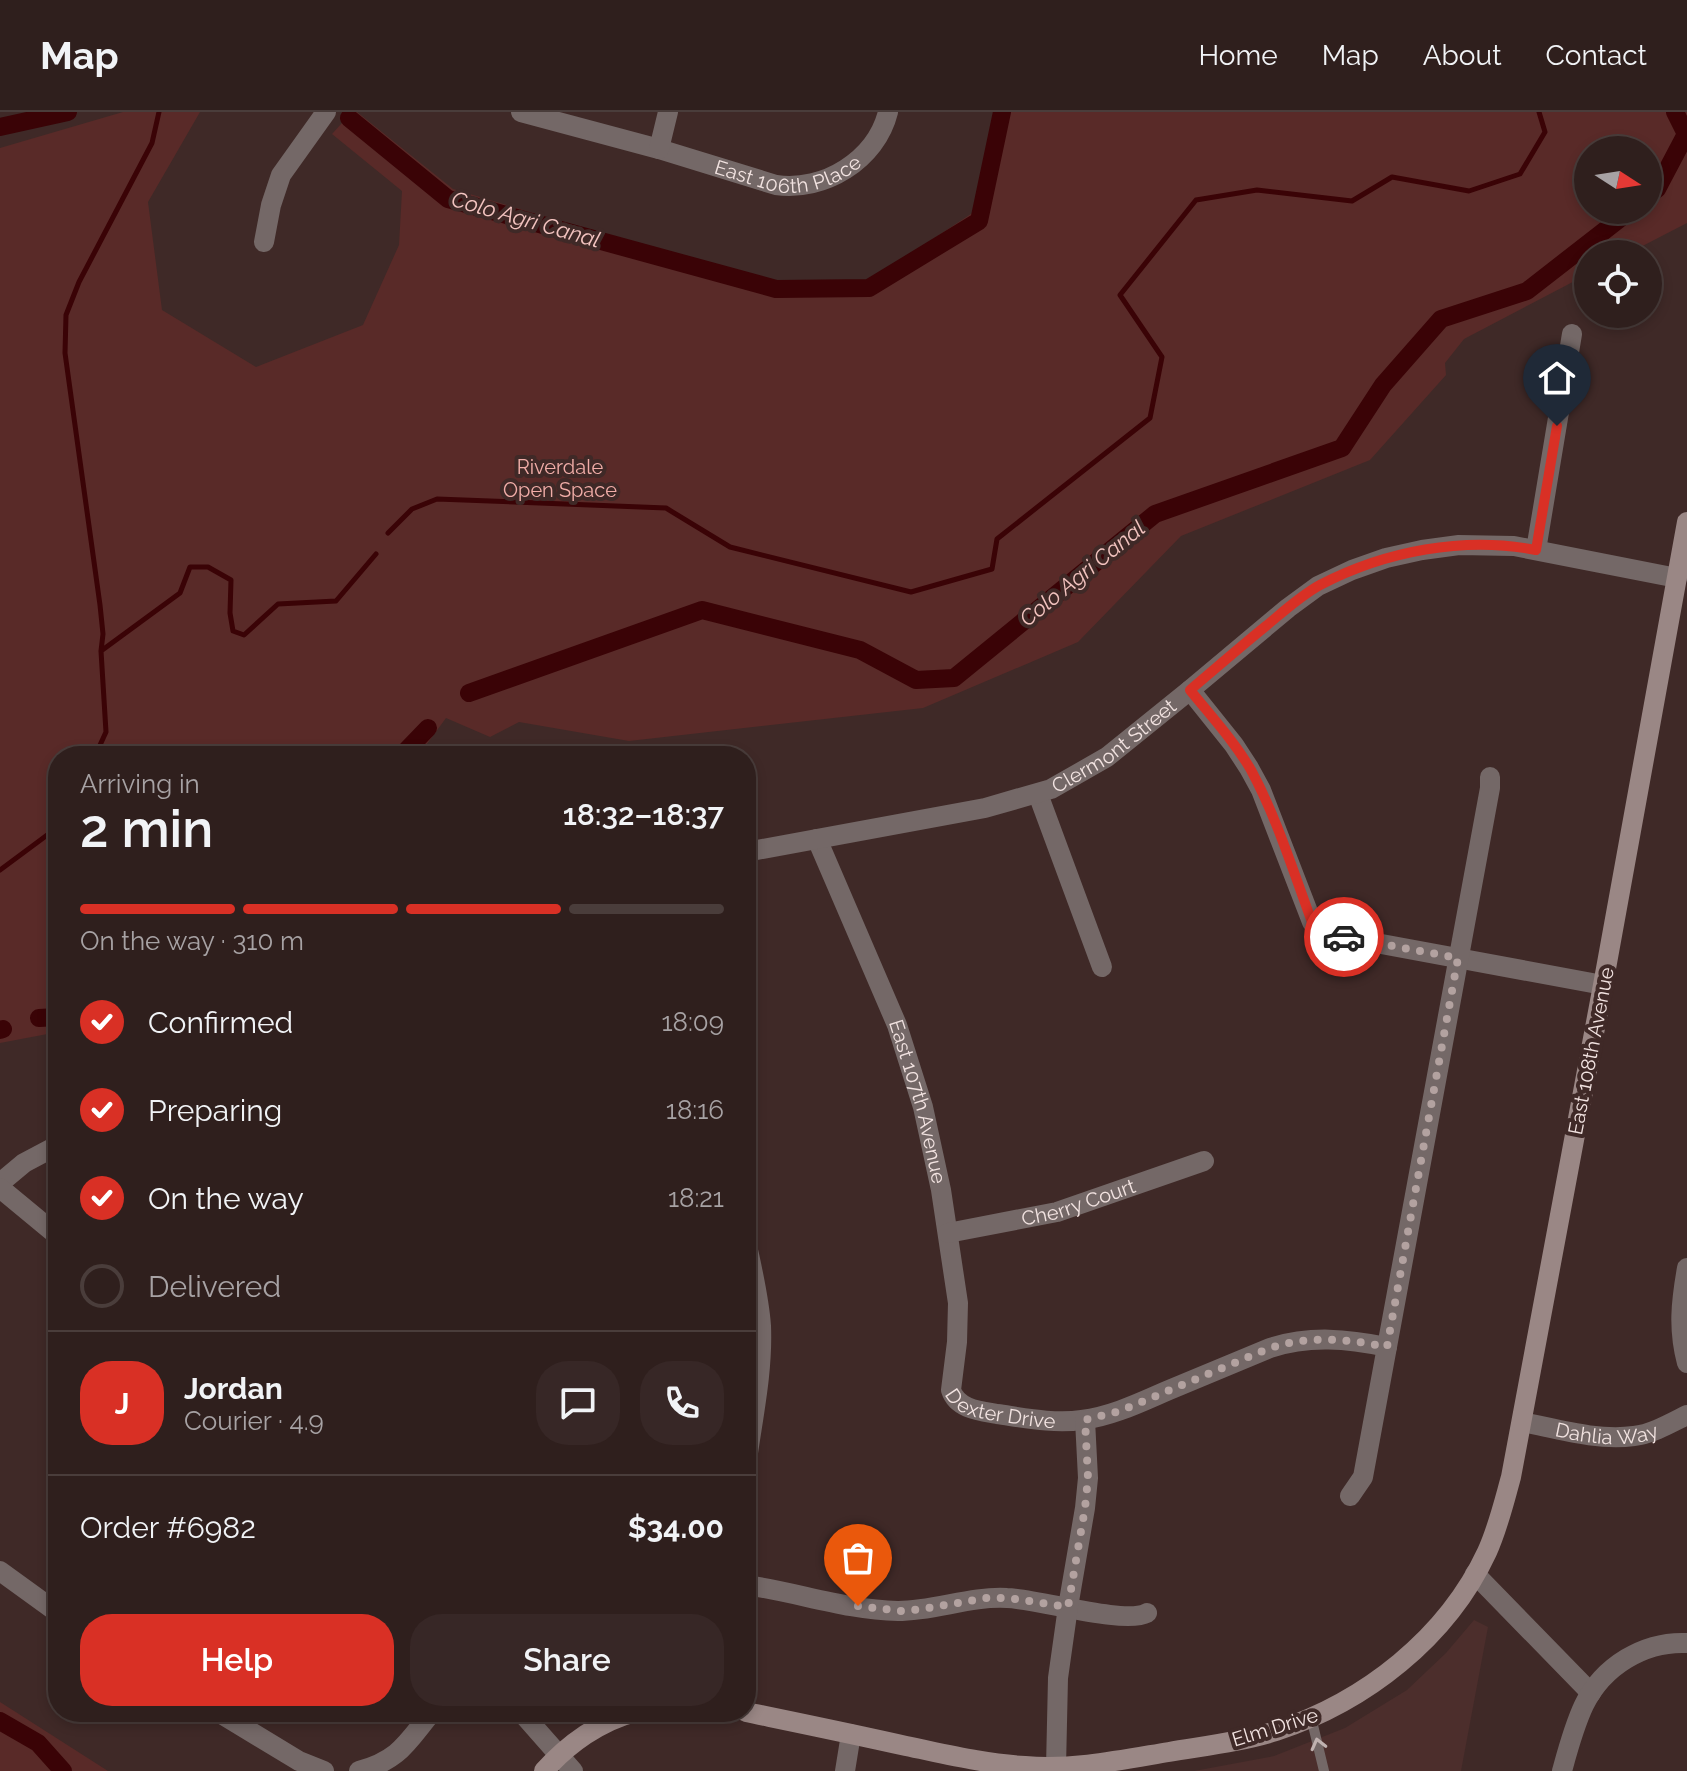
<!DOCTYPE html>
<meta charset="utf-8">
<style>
body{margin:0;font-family:Raleway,sans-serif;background:#372726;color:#f1f3f6;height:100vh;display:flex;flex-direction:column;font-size:30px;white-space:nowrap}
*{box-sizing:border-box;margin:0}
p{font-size:26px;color:#a7a2a4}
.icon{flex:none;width:44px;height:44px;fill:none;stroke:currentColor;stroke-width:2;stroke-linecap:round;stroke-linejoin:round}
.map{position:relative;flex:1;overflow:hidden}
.details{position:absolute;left:48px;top:634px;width:708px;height:976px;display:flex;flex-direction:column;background:#2f1f1d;border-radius:32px;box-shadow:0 4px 12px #0003,0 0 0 2px #4a3d3b}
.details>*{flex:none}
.needle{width:52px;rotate:102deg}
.tools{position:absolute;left:1574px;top:24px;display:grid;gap:16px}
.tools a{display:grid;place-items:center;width:88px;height:88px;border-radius:50%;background:#2f1f1d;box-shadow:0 4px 12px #0003,0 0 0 2px #4a3d3b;font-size:40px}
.pin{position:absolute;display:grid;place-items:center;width:68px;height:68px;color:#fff;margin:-82px -34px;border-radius:50% 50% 50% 0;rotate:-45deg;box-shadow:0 0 8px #0007}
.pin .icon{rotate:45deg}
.courier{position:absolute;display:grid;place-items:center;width:80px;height:80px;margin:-40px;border:6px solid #d93025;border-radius:50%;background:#fff;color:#222;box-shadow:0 2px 10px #0007}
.head em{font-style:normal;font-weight:600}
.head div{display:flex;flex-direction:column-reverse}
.head{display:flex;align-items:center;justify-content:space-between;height:136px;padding:0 32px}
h1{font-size:52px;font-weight:600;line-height:60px}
.bar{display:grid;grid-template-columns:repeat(4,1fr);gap:12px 8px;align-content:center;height:96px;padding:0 32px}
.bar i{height:10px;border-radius:6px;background:#4a3d3b}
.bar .selected{background:#d93025}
.bar p{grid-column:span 4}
.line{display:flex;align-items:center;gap:20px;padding:0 32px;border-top:2px solid #4a3d3b}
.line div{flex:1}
.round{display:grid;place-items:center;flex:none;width:84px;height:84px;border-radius:32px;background:#372726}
ol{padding:0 32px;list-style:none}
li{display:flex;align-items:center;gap:24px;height:88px}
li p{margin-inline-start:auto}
li .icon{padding:8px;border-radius:50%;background:#d93025;color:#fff;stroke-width:4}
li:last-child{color:#a7a2a4}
li i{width:44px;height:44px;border:4px solid #4a3d3b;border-radius:50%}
.cta{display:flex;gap:16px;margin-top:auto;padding:16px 32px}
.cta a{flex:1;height:92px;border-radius:32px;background:#d93025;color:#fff;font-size:32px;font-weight:600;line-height:92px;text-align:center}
.cta a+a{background:#372726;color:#f1f3f6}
header{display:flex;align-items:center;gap:48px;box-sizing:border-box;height:112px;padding:0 40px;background:#2f1f1d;border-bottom:2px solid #4a3d3b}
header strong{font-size:38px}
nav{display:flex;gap:44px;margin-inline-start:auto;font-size:28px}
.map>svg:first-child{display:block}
</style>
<header>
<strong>Map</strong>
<nav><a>Home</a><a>Map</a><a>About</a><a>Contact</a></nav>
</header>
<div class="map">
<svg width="1687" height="1659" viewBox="0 0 1687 1659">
<rect width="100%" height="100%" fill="#3f2927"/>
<!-- built -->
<path fill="#4c2e2c" d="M1474 1508 1488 1515 1461 1659H1194L1274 1644 1345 1616 1407 1578 1446 1541Z"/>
<!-- green -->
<path fill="#592a28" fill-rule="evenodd" d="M123 0H200L148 90 162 198 256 255 363 213 399 133 402 79 332 22 352 0H357L453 77 778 174 869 169 974 100 994 0H1687V111L1627 142H1588V162L1464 227 1445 251 1446 263 1370 348 1181 424 1078 530 923 596 629 629 519 610 490 625 446 606 418 644H58V920L0 931V36ZM1588 38H1648V98H1588Z
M0 1590 108 1659H0Z"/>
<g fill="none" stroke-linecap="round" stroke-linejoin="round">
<!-- stream -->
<path stroke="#3a0306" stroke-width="5" d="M388 421 412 397 437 387 666 396 730 435 911 480 992 457 997 427 1150 306 1162 245 1120 183 1196 88 1257 78 1352 89 1392 65 1469 79 1520 62 1545 20 1539 0
M101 539 103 522 100 493 65 241 66 203 79 170 152 31 159 0
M95 644 106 620 101 539 180 481 190 455H208L231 468 230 501 233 519 244 523 278 492 336 489 376 442
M0 758 58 715"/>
<!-- canal -->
<path stroke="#3a0306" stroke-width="18" d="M349 6 448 87 776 177 869 176 979 109 1002 0
M0 15 68 0
M1648 84 1657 77 1686 22 1675 0
M469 581 702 498 860 538 916 568 954 566 1155 402 1342 336 1383 273 1441 207 1527 179 1631 98
M401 644 428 616
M39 906 58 905
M0 918 3 917
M0 1609 38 1631 63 1659"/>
<!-- lane -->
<path stroke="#746867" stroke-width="10" d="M1311 1605 1324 1659"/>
<!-- street -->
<g stroke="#746867" stroke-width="20">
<path id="s1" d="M521 0 659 37 776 73C824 80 876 48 888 0"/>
<path d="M659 37 668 0"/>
<path d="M264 130 271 93 281 63 326 0"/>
<path d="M1536 438 1572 222"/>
<path d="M1190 578 1234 633 1249 656 1261 678 1312 810 1322 821 1603 873"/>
<path d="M519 643V644"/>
<path d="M1038 682 1102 855"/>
<path id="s2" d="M817 727 897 913 923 995 941 1078 958 1191 957 1230 951 1278C957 1297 980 1299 997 1302 1025 1306 1054 1312 1082 1308 1113 1304 1141 1290 1169 1278 1203 1264 1237 1250 1270 1236 1310 1223 1348 1227 1387 1235"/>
<path id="s3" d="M746 740 985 696 1051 677 1107 645 1190 578 1288 496 1318 474 1352 458 1386 446 1422 438 1459 433 1514 434 1677 466"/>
<path d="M0 1071 24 1051 58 1033"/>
<path d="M0 1076 52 1119"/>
<path id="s4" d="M948 1121 1057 1100 1204 1049"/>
<path d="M746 1129C752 1157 759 1185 761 1214 763 1261 752 1309 746 1355"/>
<path d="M1687 1156C1681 1190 1678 1217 1687 1251"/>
<path id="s5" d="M1522 1310C1558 1317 1597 1329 1634 1324 1652 1322 1671 1311 1687 1303"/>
<path d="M1350 1384 1363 1365 1490 676V665"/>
<path d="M0 1459 58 1501"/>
<path d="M1475 1462 1591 1581"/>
<path d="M746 1473C797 1480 846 1498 898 1499 935 1499 970 1484 1007 1486 1039 1487 1124 1513 1147 1501"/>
<path d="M218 1600 299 1649 324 1659"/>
<path d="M521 1600 573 1659"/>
<path d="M1056 1655 1058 1566 1068 1495 1085 1396 1088 1366 1085 1308"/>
<path d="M359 1659C400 1648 407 1630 432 1600"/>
<path d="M845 1659 851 1622"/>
<path d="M1562 1659C1568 1637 1574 1614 1584 1593 1603 1554 1644 1529 1687 1531"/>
</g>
<!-- secondary -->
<path stroke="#9a8785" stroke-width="20" d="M746 1600C799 1611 853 1622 906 1634 945 1642 985 1652 1025 1654 1074 1658 1121 1648 1169 1640 1204 1634 1241 1630 1276 1619 1365 1590 1447 1526 1487 1440 1498 1416 1504 1390 1511 1365L1603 873 1687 410
M544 1659C568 1632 600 1609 635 1600"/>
</g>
<!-- one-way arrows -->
<defs><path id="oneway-chevron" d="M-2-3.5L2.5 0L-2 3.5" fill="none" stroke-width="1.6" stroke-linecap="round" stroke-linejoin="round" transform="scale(2)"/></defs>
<use stroke="#c0b2b0" href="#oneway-chevron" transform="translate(1318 1632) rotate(-104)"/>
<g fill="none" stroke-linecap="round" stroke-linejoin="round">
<!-- done -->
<path stroke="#b3a2a0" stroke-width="8" stroke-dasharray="0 14.4" d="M858 1494 901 1499 922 1497 987 1486H1009L1068 1495 1085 1396 1088 1366 1085 1308 1120 1299 1270 1236C1310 1223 1348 1227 1387 1235L1458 846 1344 825"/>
<!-- route -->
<path stroke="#d93025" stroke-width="10" d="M1344 825 1322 821 1312 810C1293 759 1277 706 1251 658 1234 629 1211 604 1190 578 1215 557 1240 535 1266 514 1283 500 1300 484 1320 473 1385 439 1464 424 1536 438L1557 314"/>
</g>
<g text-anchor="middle" stroke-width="8" stroke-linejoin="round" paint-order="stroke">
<!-- street labels -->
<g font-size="20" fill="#f2e3e1" stroke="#3f2927">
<text dy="7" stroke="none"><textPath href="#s1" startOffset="278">East 106th Place</textPath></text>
<text dy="7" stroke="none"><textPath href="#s3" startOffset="388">Clermont Street</textPath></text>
<text transform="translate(1591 939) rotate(-79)" y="7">East 108th Avenue</text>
<text dy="7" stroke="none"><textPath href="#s2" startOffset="282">East 107th Avenue</textPath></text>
<text dy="7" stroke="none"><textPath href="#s4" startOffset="134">Cherry Court</textPath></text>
<text dy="7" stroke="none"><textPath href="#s2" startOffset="632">Dexter Drive</textPath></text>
<text dy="7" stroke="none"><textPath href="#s5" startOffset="86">Dahlia Way</textPath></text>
<text transform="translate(1275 1615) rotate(-17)" y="7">Elm Drive</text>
</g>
<!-- park labels -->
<g font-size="20" fill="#f1ada8" stroke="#3f2927">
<text x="560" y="362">Riverdale<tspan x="560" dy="23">Open Space</tspan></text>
</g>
<!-- water labels -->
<g font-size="22" font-style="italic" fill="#f3c4c0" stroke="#3f2927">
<text transform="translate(526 107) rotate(16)" y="8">Colo Agri Canal</text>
<text transform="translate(1082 461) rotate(-39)" y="8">Colo Agri Canal</text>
</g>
</g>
</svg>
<div class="tools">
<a><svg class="needle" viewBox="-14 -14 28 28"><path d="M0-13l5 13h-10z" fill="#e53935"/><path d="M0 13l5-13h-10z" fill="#a7a2a4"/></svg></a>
<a><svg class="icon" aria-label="locate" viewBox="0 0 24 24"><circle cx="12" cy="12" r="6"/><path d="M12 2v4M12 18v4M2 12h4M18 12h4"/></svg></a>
</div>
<div class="pin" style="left:858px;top:1494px;background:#ea580c"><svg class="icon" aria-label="bag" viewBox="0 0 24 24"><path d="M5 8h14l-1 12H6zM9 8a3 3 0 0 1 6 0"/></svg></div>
<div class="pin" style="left:1557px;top:314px;background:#1f2937"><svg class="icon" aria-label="home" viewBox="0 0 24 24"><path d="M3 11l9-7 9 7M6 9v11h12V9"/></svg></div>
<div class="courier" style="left:1344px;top:825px"><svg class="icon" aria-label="car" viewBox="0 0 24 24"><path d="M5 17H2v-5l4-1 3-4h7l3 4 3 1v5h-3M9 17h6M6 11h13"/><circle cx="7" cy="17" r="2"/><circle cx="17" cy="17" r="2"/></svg></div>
<section class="details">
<div class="head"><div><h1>2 min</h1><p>Arriving in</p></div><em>18:32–18:37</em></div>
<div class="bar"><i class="selected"></i><i class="selected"></i><i class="selected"></i><i></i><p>On the way · 310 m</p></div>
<ol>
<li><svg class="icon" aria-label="check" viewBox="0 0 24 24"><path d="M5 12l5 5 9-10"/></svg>Confirmed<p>18:09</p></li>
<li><svg class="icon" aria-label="check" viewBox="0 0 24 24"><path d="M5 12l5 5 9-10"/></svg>Preparing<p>18:16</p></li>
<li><svg class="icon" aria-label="check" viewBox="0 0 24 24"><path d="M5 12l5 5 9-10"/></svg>On the way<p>18:21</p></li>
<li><i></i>Delivered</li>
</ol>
<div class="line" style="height:144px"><b class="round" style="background:#d93025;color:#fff">J</b><div><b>Jordan</b><p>Courier · 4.9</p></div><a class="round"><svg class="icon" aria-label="chat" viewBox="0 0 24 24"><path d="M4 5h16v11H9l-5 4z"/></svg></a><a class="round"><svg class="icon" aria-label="phone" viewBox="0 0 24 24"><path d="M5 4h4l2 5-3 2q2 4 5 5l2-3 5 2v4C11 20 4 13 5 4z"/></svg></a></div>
<div class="line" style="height:104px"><div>Order #6982</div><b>$34.00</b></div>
<div class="cta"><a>Help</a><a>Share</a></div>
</section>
</div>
